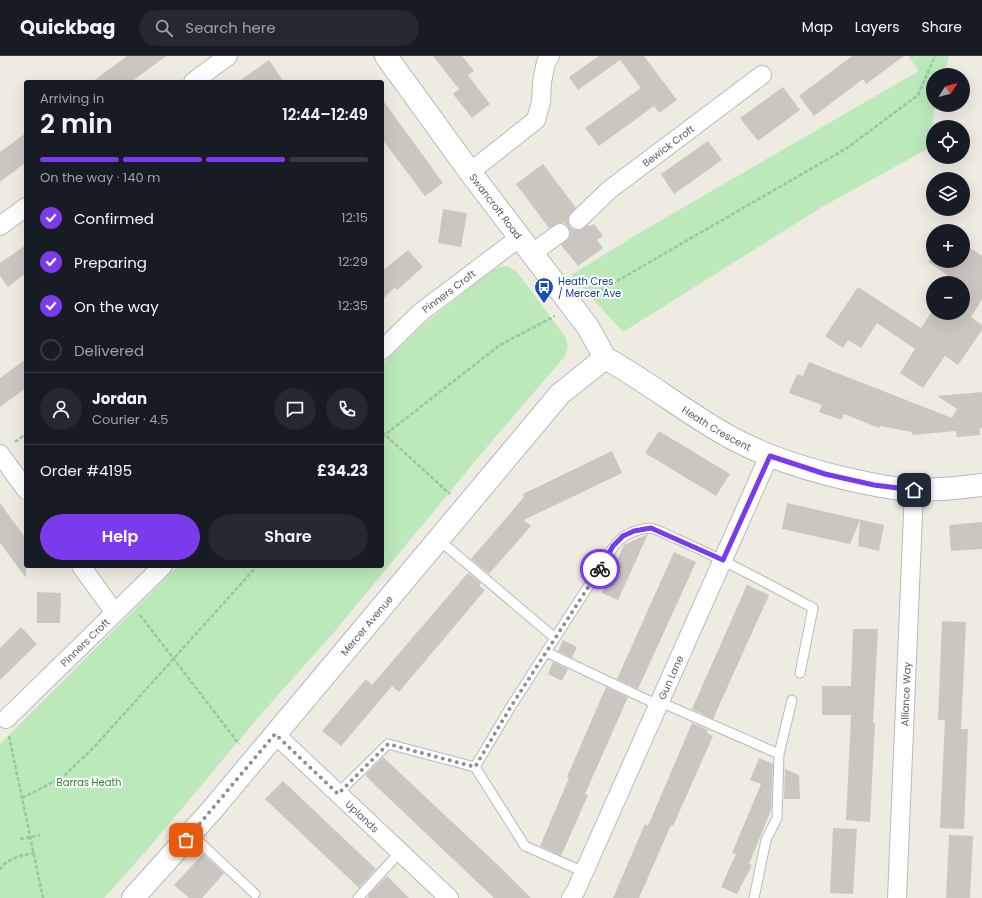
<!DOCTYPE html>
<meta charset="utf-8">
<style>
body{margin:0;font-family:Poppins,sans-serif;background:#242831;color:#f1f3f6;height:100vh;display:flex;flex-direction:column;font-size:15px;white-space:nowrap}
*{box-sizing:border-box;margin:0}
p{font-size:13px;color:#9ea1a6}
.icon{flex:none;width:22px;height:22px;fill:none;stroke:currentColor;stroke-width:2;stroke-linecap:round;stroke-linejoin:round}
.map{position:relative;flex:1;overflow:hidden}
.drawer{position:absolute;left:24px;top:24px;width:360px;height:488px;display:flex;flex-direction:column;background:#171b24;border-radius:4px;box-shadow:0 4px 16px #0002}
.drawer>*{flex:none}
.needle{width:26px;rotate:54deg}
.tools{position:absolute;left:926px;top:12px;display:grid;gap:8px}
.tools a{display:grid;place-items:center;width:44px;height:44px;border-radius:50%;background:#171b24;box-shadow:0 4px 16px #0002;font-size:20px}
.pin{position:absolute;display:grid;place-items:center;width:34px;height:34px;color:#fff;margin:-17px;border-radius:8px;box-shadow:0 2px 6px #0006}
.courier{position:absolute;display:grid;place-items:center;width:40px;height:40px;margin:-20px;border:3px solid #7c3aed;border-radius:50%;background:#fff;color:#222;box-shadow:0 1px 5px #0007}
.head em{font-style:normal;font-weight:600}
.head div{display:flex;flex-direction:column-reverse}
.head{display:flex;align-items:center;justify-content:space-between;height:68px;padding:0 16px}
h1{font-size:26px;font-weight:600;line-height:30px}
.bar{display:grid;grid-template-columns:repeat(4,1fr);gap:6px 4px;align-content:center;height:48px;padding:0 16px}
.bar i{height:5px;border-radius:3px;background:#363941}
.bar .on{background:#7c3aed}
.bar p{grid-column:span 4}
.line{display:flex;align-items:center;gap:10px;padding:0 16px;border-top:1px solid #363941}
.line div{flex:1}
.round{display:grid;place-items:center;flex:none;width:42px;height:42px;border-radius:21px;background:#242831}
ol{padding:0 16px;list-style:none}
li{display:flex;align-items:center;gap:12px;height:44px}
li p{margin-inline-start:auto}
li .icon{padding:4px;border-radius:50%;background:#7c3aed;color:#fff;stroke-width:4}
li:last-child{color:#9ea1a6}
li i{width:22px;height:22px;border:2px solid #363941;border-radius:50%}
.cta{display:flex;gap:8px;margin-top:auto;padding:8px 16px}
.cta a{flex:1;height:46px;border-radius:24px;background:#7c3aed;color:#fff;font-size:16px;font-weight:600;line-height:46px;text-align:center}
.cta a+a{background:#242831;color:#f1f3f6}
header{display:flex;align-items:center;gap:24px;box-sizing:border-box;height:56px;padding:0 20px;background:#171b24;border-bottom:1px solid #363941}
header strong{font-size:19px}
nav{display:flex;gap:22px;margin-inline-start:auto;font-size:14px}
.search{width:280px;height:36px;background:#242831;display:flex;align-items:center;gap:10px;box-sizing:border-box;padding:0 14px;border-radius:22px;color:#9ea1a6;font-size:15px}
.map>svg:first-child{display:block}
</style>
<header>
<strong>Quickbag</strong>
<div class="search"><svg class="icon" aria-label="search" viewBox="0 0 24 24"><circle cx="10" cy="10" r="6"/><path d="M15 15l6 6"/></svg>Search here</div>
<nav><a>Map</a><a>Layers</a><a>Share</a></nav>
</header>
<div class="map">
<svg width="982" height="842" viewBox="0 0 982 842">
<rect width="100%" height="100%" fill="#eeebe1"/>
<!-- green -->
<path fill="#bbe9ba" d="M908 0H949L943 19H933V49H935L929 92 822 151 623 276 571 219 646 173 919 15Z
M508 210 517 216 566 282 568 291 565 300 486 392 335 575 262 657 147 794 104 842H0V688L178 510H382V308L424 268 490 216 499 211Z"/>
<!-- building -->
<path fill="#cbc7c0" d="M127 0H166L131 26H92Z
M433 0H462L474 15 468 19 490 48 472 62 453 38 459 33Z
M599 0H644L677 44 659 57 654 50 599 90 585 72 641 32 620 4 578 34 569 21Z
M852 0H904L866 28 863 23 814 60 799 40Z
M269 4 284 26H238Z
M783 31 800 54 758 85 740 62Z
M382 43 443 127 425 140 382 83Z
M26 77V106L0 126V96Z
M708 85 722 104 674 138 661 118Z
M543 108 576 152 568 162V166L570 171 575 174H580L588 169 590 170 594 168 603 180 597 184 603 192 578 210 561 189 570 181V176L568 171 564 167H559L549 172 516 128Z
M443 153 467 157 461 191 438 187Z
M963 187 982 200V243L971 261 982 269V274L958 309 945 300 923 332 900 317 915 293 877 267 861 292 848 284 843 292 825 280 858 231 921 272 933 254V257H963V227H950L953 223 928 206 933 199V205H963Z
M26 189V217L8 231 0 220V207Z
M408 194 423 211 397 234 395 231 382 244V215Z
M26 303V332L0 351V322Z
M809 306 952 362 957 353 937 340 982 336V372H980V379L957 381 956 375 912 379V376L880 370 879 372 844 358 841 364 819 356 822 349 789 337 797 318 803 320Z
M659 375 730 418 716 440 645 397Z
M612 395 622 417 524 464 531 470 489 518 471 503 524 441 523 438Z
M0 447 26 483V522L0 487Z
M787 447 884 469 879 495 858 490 860 464 850 488 782 473Z
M982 466V493L951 495 949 469Z
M648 478 618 544 602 537 624 489Z
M674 496 696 506 638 633 617 623Z
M468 517 481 527 479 530 485 534 399 636 392 630 341 690 322 675 366 623 372 629Z
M747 529 769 539 713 663 692 653Z
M37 536 61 537 60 567H37Z
M942 565 966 566 961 673H968L964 773 940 772 945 664H938Z
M21 571 37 588 0 624V592Z
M853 573H878L873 667H875L870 766 846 764 851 659H822V630H851Z
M563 584 577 591 572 602 558 595Z
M553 606 568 613 562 625 548 618Z
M606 631 628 641 585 738 588 739 561 800 540 790 569 722 567 721Z
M692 667 708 674 707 677 713 680 673 770 671 769 639 842H613L645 768 648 770Z
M383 701 500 811 531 842H494L376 730 365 719Z
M759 702 773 708 771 754 749 808 752 809 737 838 721 831 736 798 732 797 761 728 750 724Z
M785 713 799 719 800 743H784Z
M283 725 376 813 359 832 265 743Z
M833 772 857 773 853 838 830 837Z
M949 779 973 780 970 842H946Z
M203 798 224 817 202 842H189L174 829Z
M387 820 409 842H369L367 840Z"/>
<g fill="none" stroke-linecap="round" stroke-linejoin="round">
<!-- lane casing -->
<g stroke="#b6babf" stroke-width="11">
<path id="lane" d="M438 483 555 582
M546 596 658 649
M660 646 779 698 777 762 766 784 754 842
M779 698 792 644
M338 737 388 688 475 711
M191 778 255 838
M584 816 525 790 475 711 510 652 600 512C613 490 621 475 649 472 656 472 671 481 677 483 724 504 769 528 813 552L800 617
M358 842 400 796"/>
</g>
<!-- street casing -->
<g stroke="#b6babf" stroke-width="20">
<g id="street">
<path d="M193 26 228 0"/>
<path d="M470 116 536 64 541 46 542 26 546 6 550 0"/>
<path id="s1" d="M578 164 609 134 762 19"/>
<path d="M0 170 26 151"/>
<path d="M533 199 542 190 560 177"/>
<path id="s2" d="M382 294 421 256 519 182"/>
<path d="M0 398 26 434"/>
<path d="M81 510 115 557"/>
<path id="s3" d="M6 663 163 510"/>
<path id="s4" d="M275 678 449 842"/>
<path id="s5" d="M571 842 576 834 769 400"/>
<path id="s6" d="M897 842 914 434"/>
</g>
</g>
<!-- secondary casing -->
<g stroke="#b5b9bf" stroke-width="24">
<g id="secondary">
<path id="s7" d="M386 0 470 116 588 271 605 302"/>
<path id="s8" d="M605 302C647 325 685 356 728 380 767 402 811 415 856 425 875 429 896 434 916 434 938 434 960 432 982 429"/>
<path id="s9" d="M133 842 212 754 560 338 605 302"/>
</g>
</g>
<!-- path -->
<path stroke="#93caa2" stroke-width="2.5" stroke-dasharray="4 2" stroke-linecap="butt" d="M591 240 847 92 918 39 935 0
M382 376 450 438
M382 381 500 289 555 260
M15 386 26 378
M140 559 239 688
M9 680 43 842
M22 742 63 721 95 690 257 510
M20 783 40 779
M0 814C5 803 22 799 34 797"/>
<!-- lane -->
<use href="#lane" stroke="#fff" stroke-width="9"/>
<!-- street -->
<use href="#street" stroke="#fff" stroke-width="18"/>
<!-- secondary -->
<use href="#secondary" stroke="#fff" stroke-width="22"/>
</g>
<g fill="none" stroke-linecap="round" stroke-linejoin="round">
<!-- done -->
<path stroke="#8d8f90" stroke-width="4" stroke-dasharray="0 7.2" d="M186 784 275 678 338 738 388 688 475 711 510 652 600 513"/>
<!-- route -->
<path stroke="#7c3aed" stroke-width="5" d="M600 513 613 490 623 480 634 475 651 472 723 504 770 400 825 418 874 429 914 434"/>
</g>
<!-- icons -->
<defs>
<g id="bus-pin" transform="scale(1)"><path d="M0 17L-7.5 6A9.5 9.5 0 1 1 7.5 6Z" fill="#1a4fb4" stroke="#fff"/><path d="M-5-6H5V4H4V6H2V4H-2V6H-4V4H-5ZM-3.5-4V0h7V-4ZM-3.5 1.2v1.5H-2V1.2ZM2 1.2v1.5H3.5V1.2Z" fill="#fff"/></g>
</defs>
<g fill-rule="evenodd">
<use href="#bus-pin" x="544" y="231"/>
</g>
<g text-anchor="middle" stroke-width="4" stroke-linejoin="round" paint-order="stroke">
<!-- street labels -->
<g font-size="10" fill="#595e64" stroke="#fff">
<text dy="4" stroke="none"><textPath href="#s1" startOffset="117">Bewick Croft</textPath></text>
<text dy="4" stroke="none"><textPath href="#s7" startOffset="186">Swancroft Road</textPath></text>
<text dy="4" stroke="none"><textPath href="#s2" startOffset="89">Pinners Croft</textPath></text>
<text dy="4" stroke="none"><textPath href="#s8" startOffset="132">Heath Crescent</textPath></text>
<text dy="4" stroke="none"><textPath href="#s9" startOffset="359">Mercer Avenue</textPath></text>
<text dy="4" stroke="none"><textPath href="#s3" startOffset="110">Pinners Croft</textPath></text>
<text dy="4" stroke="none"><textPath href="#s5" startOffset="242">Gun Lane</textPath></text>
<text dy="4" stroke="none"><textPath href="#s6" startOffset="204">Alliance Way</textPath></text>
<text dy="4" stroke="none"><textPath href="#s4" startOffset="120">Uplands</textPath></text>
</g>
<!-- transit labels -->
<g font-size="10" fill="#164399" stroke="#fff" text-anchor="start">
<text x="558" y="229">Heath Cres<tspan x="558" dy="12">/ Mercer Ave</tspan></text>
</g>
<!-- park labels -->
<g font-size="10" fill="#2a822e" stroke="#fff">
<text x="89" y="730">Barras Heath</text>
</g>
</g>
</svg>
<div class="tools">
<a><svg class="needle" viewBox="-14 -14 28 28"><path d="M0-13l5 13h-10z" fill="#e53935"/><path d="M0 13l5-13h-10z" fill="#9ea1a6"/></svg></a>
<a><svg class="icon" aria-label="locate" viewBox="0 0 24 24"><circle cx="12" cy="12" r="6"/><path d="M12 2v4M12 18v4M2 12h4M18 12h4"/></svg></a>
<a><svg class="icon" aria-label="layers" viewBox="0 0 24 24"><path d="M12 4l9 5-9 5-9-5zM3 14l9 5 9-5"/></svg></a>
<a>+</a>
<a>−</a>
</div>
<div class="pin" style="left:186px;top:784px;background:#ea580c"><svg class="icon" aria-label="bag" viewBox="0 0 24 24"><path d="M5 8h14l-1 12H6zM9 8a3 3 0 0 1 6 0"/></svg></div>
<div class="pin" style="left:914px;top:434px;background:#1f2937"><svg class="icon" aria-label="home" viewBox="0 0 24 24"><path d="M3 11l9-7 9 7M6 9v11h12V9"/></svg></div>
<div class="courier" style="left:600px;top:513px"><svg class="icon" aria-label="bike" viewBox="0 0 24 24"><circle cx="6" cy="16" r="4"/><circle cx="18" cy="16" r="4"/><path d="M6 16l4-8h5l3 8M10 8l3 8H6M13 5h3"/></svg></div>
<section class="drawer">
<div class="head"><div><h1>2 min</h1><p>Arriving in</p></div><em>12:44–12:49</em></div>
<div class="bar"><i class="on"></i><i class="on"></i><i class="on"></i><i></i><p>On the way · 140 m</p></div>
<ol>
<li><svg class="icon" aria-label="check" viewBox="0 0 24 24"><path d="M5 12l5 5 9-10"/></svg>Confirmed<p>12:15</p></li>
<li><svg class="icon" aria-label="check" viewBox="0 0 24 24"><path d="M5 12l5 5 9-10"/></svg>Preparing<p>12:29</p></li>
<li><svg class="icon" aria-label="check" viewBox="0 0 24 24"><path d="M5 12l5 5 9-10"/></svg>On the way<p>12:35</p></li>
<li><i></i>Delivered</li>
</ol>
<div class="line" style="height:72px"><a class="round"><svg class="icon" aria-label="person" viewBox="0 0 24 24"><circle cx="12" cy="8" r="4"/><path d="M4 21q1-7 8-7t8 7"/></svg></a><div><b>Jordan</b><p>Courier · 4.5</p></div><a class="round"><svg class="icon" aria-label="chat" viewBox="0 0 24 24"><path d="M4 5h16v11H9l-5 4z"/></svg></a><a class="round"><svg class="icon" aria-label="phone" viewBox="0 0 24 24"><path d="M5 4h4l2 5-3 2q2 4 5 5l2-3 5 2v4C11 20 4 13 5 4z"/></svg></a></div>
<div class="line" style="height:52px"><div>Order #4195</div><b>£34.23</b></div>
<div class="cta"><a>Help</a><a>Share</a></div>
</section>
</div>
